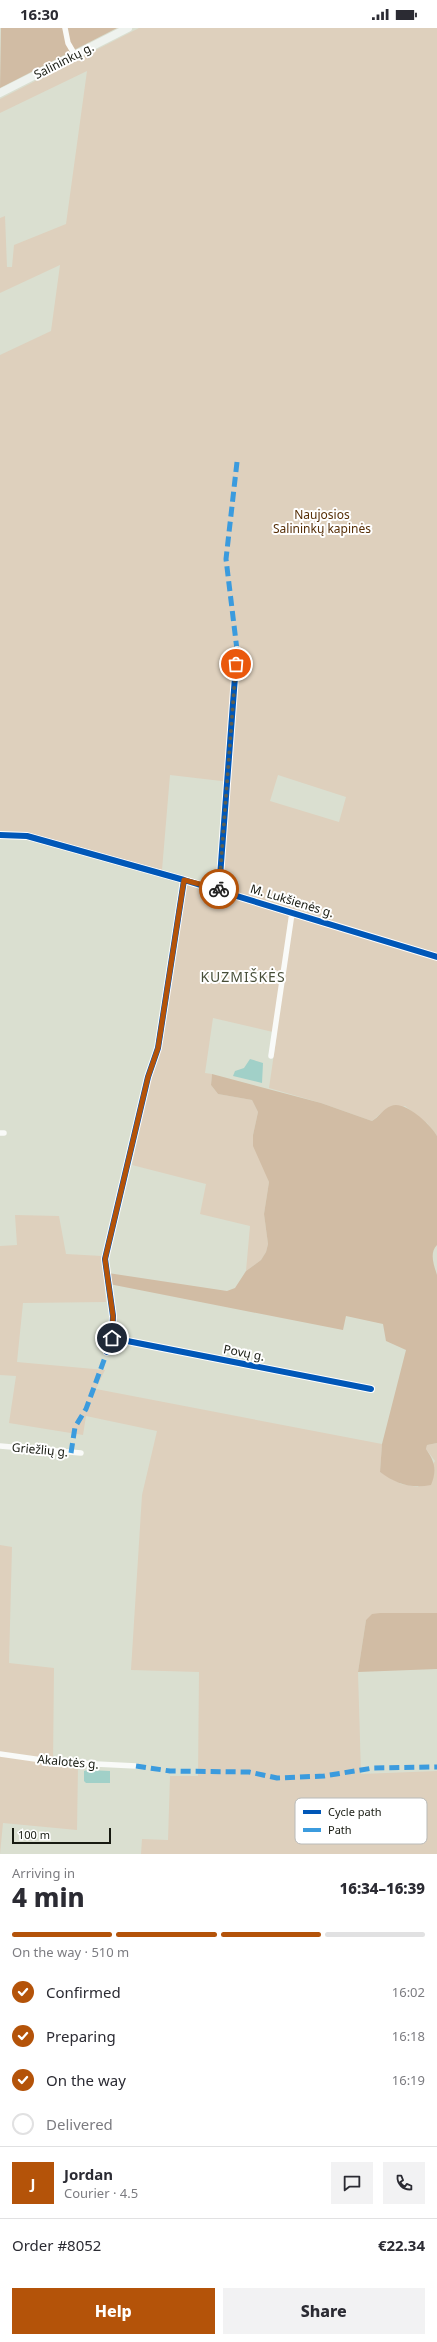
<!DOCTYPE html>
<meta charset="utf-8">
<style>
body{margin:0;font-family:"Noto Sans",sans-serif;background:#f2f2f3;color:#2b2b33;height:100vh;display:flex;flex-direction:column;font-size:15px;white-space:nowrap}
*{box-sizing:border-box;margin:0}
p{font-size:13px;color:#7c7c81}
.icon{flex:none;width:22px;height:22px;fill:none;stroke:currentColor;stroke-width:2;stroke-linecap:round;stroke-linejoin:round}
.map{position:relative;height:1826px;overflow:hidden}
.side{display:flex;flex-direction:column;background:#fff;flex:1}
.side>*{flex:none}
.scale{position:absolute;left:12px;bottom:10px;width:99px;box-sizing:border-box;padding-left:4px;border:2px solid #171a11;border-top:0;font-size:11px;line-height:14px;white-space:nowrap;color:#171a11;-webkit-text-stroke:3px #fff;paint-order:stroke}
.pin{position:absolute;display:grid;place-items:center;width:34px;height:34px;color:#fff;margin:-17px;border:2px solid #fff;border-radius:50%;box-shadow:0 1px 4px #0007}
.courier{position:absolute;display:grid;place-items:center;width:40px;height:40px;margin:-20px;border:3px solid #b45309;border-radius:50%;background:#fff;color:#222;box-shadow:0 1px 5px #0007}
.summary em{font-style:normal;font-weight:800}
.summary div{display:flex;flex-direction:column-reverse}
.summary{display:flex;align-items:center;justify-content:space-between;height:68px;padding:0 12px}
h1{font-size:26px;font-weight:800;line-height:30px}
.bar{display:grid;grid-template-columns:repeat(4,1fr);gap:6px 4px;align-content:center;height:48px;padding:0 12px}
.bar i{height:5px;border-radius:3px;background:#e1e1e2}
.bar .selected{background:#b45309}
.bar p{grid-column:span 4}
.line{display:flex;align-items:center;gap:10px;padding:0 12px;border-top:1px solid #e1e1e2}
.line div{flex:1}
.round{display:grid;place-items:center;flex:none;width:42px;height:42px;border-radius:0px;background:#f2f2f3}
ol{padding:0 12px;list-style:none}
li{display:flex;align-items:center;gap:12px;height:44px}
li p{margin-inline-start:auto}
li .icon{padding:4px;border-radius:50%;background:#b45309;color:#fff;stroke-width:4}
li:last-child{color:#7c7c81}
li i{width:22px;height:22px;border:2px solid #e1e1e2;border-radius:50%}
.cta{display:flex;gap:8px;margin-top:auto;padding:8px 12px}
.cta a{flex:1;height:46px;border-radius:0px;background:#b45309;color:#fff;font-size:16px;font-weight:800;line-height:46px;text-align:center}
.cta a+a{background:#f2f2f3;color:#2b2b33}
.status{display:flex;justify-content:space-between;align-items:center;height:28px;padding:0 20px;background:#fff;direction:ltr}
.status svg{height:11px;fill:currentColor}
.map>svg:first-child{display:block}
</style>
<div class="status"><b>16:30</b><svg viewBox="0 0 49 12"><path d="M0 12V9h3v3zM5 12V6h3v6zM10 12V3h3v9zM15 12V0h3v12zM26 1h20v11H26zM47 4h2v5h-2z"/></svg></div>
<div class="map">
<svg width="437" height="1826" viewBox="0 0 437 1826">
<rect width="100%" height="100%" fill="#dadfd0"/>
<!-- green -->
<path fill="#ded0bd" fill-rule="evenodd" d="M139 0H437V926L223 861 230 754 170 747 162 842 40 808 0 804V327L51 303 60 237 0 265V190L5 188 7 239H12L14 217 66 196 87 43 0 85V71ZM278 747 346 769 339 794 270 773Z
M187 857 437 932V1108L427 1095 405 1078 380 1086 372 1093 321 1075 269 1060 277 1005 213 990 205 1045 212 1046 211 1057 218 1066 252 1072 258 1084 253 1107 269 1154 264 1186 268 1216 266 1224 261 1232 246 1243 250 1198 200 1186 206 1156 132 1137 150 1051 159 1025Z
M15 1187 59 1188 66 1226 102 1228 106 1274 23 1275 17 1334 105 1342 96 1361 382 1416 380 1444 401 1456 418 1459 435 1433 426 1421 427 1417 437 1415V1585H380L366 1592 358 1644 361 1746 437 1743V1826H141L142 1811 168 1812 170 1748H198L199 1644 131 1642 142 1467 157 1403 86 1388 83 1407 9 1395 16 1348 0 1347V1218L17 1217Z
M0 1517 12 1519 9 1635 54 1640 53 1736 78 1738 77 1802 3 1795 0 1826Z"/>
<!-- forest -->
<path fill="#d1bca4" d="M1 0H117L0 60Z
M212 1046 321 1075 372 1093C379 1089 383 1081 391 1078 405 1072 431 1097 437 1108V1217C429 1225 434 1237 437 1247V1415L427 1417 426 1421C435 1434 437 1442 431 1457 412 1461 396 1456 380 1444L382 1416 406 1322 386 1313 383 1296 346 1288 343 1302 109 1256 108 1245 227 1263 235 1260 246 1243 261 1232 266 1224 268 1216 264 1186 269 1154 253 1118V1107L258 1084 252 1072 218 1066 211 1057Z
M380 1585H437V1641L358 1644 366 1592 372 1586Z"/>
<!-- water -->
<path fill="#a1d0c8" d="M250 1031 263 1035 262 1055 233 1048 235 1043 244 1040Z
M87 1742 110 1743V1755H86L84 1753V1743Z"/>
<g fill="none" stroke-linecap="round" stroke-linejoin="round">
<!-- minor -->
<path stroke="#f9faf8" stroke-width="5.5" d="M65 0 68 15 75 27
M0 807 27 808 184 852 437 929
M219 862 237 622
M271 1028 292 885
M0 1105H4
M112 1310 371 1361
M107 1324 112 1310 113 1288 105 1231 148 1049 158 1020 184 852
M0 1418 81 1425
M0 1726 56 1734 136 1738"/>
<!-- secondary -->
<path stroke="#eef2ee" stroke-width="8" d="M0 65 128 0"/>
<!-- quiet -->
<path stroke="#3b9bde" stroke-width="5" stroke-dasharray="10 5" stroke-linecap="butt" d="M237 434 226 531 237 622
M71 1425 75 1399 86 1381 107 1324
M136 1738 170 1743 249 1744 277 1750 324 1748 373 1740 437 1739"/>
<!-- cycleway casing -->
<g stroke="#fff" stroke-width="8">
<path id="cycleway" d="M0 807 27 808 184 852 437 929
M219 862 237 622
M112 1310 371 1361
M107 1324 112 1310 113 1288 105 1231 148 1049 158 1020 184 852"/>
</g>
<!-- cycleway -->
<use href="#cycleway" stroke="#0057b8" stroke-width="6"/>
</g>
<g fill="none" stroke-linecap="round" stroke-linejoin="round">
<!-- done -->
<path stroke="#5b5f54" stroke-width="4" stroke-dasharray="0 7.2" d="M219 861 236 636"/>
<!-- route -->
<path stroke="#b45309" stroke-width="5" d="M112 1310 113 1288 105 1231 148 1049 158 1020 184 852 219 861"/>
</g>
<g text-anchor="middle" stroke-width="4" stroke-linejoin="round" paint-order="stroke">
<!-- street labels -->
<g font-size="12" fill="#171a11" stroke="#fff">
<text transform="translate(64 33) rotate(-27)" y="4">Salininkų g.</text>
<text transform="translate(292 873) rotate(17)" y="4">M. Lukšienės g.</text>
<text transform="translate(244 1325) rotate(11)" y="4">Povų g.</text>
<text transform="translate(40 1422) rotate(5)" y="4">Griežlių g.</text>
<text transform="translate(68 1734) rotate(5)" y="4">Akalotės g.</text>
</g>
<!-- park labels -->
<g font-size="12" fill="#562e06" stroke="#fff">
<text x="322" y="491">Naujosios<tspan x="322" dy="14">Salininkų kapinės</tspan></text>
</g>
<!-- quarter labels -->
<g font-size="14" letter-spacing="1" fill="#474e38" stroke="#fff">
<text x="243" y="954">KUZMIŠKĖS</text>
</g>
</g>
<!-- legend -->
<rect x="295" y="1770" width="132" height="46" rx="6" fill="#fff" stroke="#b9bab8" stroke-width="1"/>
<rect x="303" y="1782" width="18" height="4" fill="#0057b8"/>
<rect x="303" y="1800" width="18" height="4" fill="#3b9bde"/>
<g font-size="11" fill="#171a11">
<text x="328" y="1788">Cycle path</text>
<text x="328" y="1806">Path</text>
</g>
</svg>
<div class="scale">100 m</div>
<div class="pin" style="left:236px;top:636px;background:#ea580c"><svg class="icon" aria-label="bag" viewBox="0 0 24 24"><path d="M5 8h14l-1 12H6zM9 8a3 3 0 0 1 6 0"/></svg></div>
<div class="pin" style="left:112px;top:1310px;background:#1f2937"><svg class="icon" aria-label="home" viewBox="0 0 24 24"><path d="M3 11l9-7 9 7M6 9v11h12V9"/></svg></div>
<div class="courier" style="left:219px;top:861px"><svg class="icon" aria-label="bike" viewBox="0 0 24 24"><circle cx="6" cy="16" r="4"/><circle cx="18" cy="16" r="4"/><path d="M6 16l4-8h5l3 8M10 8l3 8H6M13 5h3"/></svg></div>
</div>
<section class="side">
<div class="summary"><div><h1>4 min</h1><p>Arriving in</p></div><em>16:34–16:39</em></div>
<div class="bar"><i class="selected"></i><i class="selected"></i><i class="selected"></i><i></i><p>On the way · 510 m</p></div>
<ol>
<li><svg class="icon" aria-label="check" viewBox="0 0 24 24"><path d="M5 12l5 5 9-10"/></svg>Confirmed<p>16:02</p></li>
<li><svg class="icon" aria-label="check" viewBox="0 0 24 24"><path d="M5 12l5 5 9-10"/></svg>Preparing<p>16:18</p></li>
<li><svg class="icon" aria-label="check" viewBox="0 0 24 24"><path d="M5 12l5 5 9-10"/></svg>On the way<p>16:19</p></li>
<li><i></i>Delivered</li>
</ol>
<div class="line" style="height:72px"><b class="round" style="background:#b45309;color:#fff">J</b><div><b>Jordan</b><p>Courier · 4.5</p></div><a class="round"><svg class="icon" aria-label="chat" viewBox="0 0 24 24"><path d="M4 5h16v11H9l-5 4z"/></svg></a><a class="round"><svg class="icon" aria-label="phone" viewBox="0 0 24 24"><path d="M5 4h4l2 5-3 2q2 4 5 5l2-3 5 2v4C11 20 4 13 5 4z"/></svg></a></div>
<div class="line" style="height:52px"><div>Order #8052</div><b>€22.34</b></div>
<div class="cta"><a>Help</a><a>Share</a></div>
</section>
